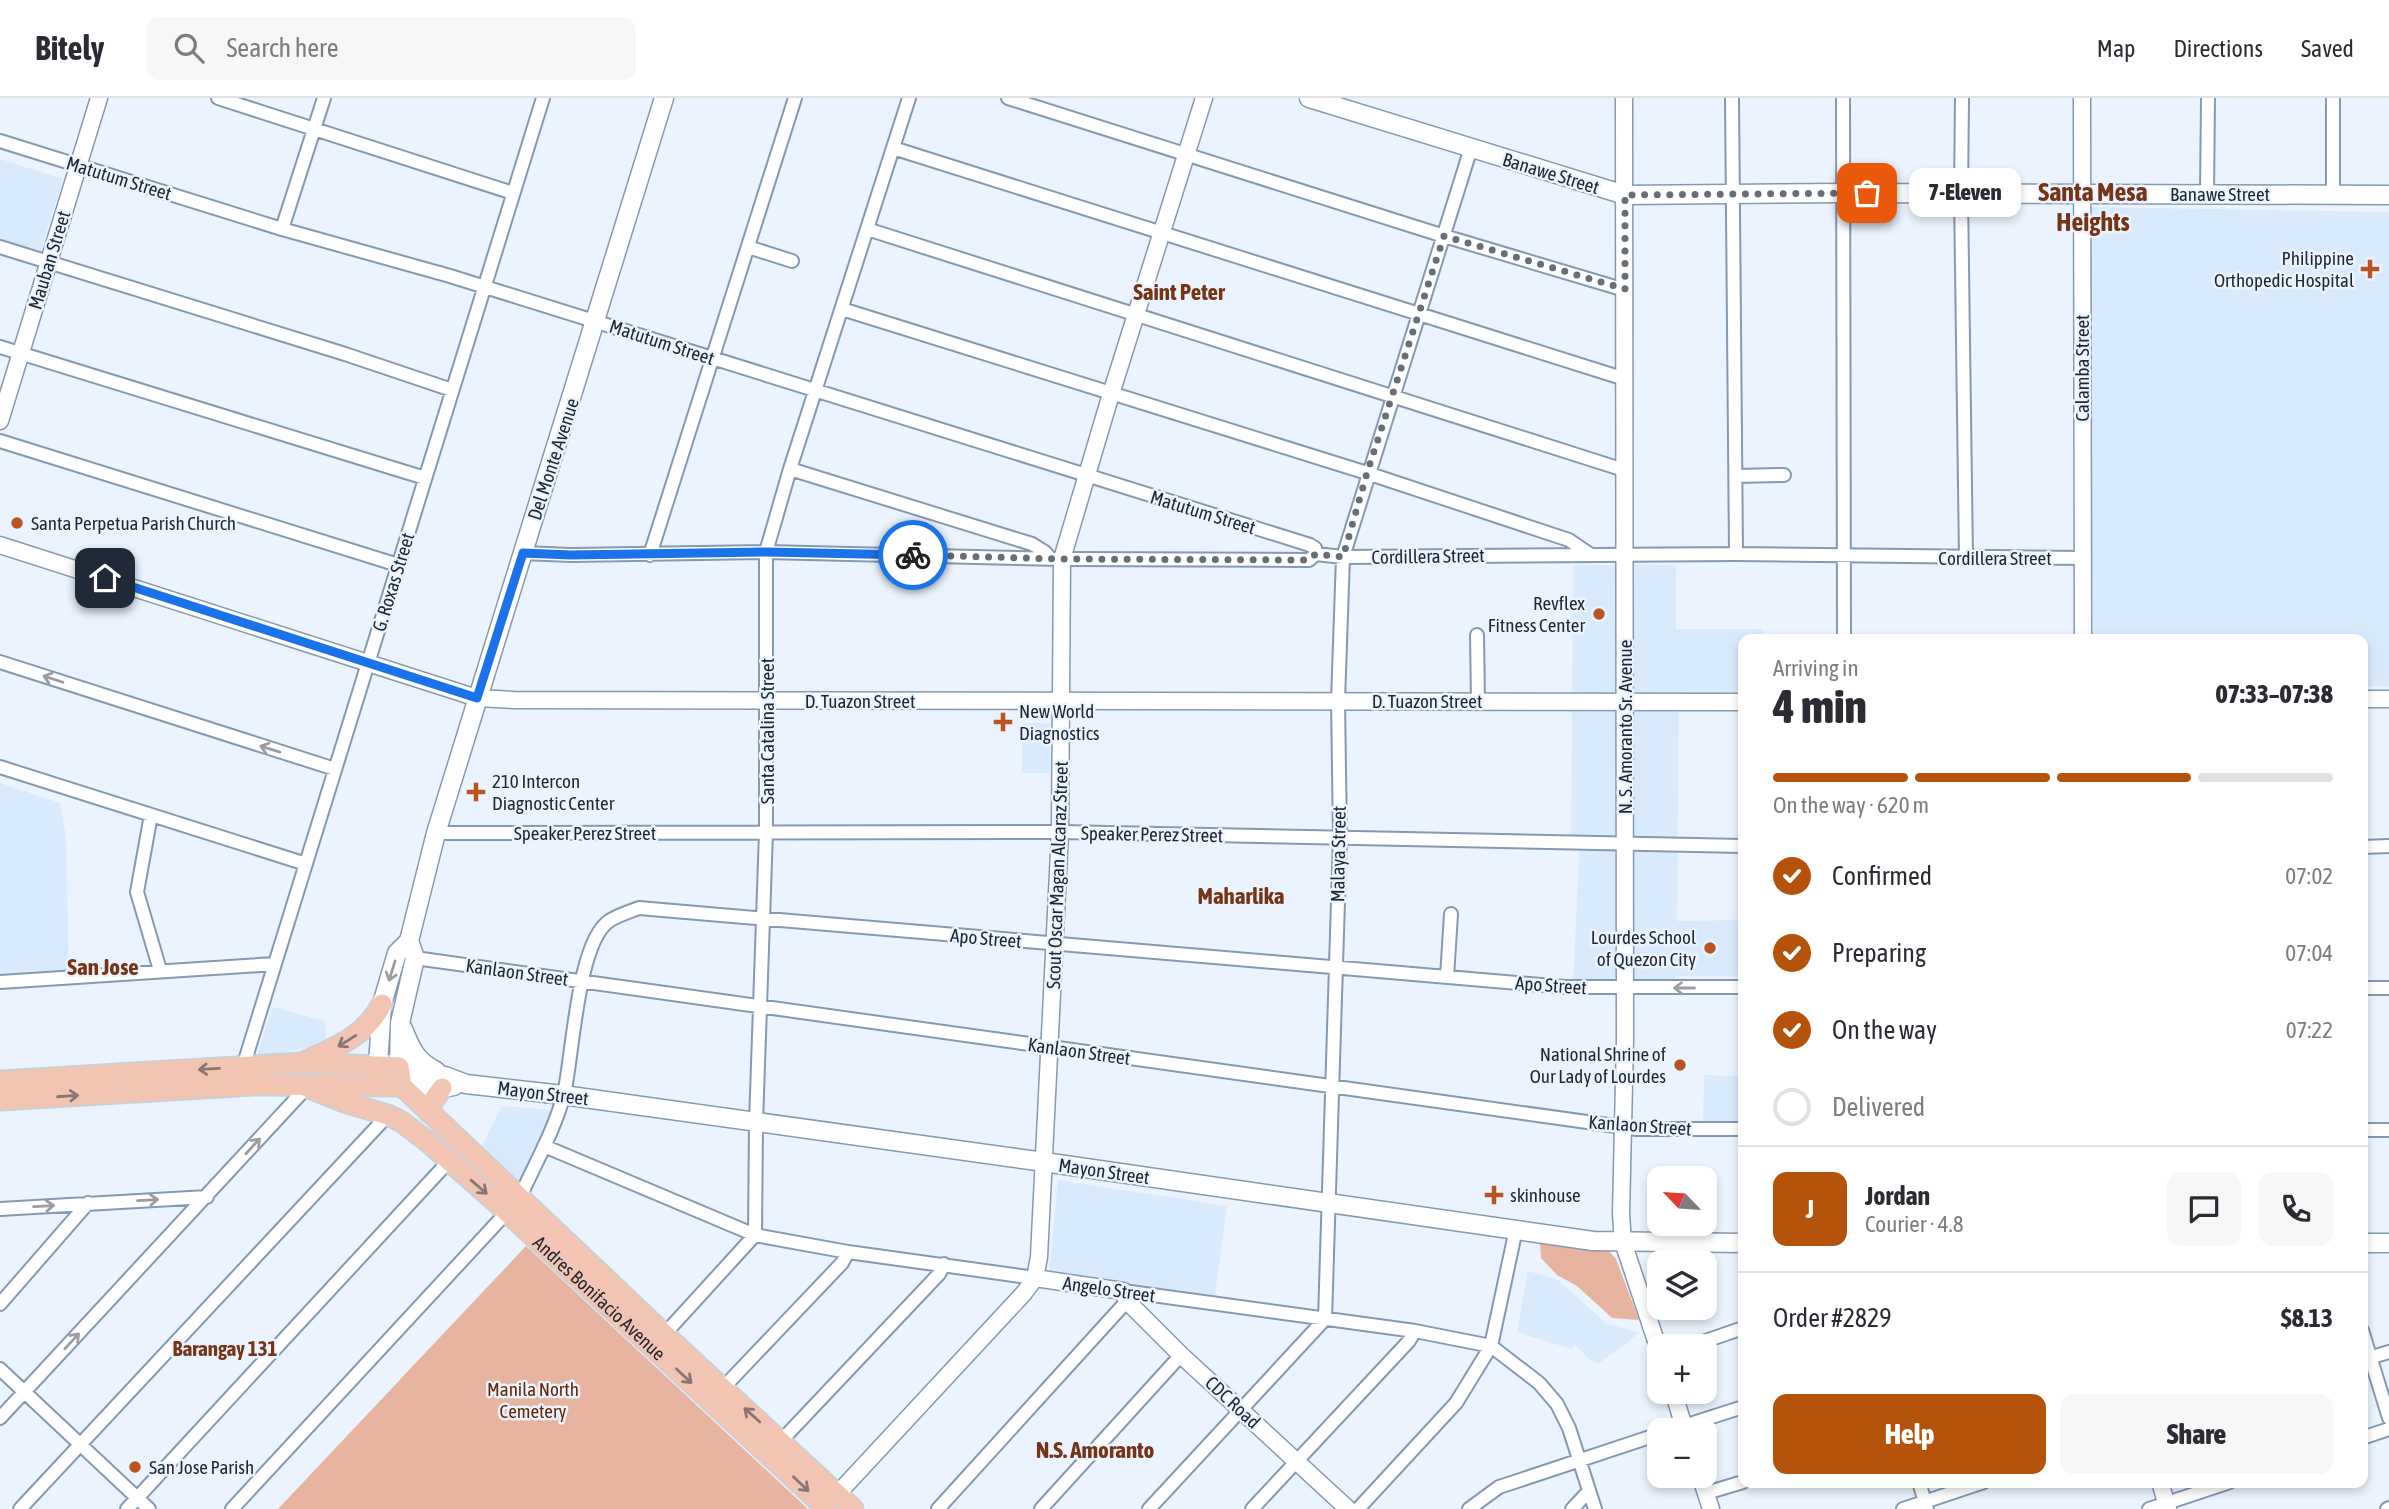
<!DOCTYPE html>
<meta charset="utf-8">
<style>
body{margin:0;font-family:"Asap Condensed",sans-serif;background:#f7f7f7;color:#2b2b33;height:100vh;display:flex;flex-direction:column;font-size:26px;white-space:nowrap}
*{box-sizing:border-box;margin:0}
p{font-size:23px;color:#7c7c81}
.icon{flex:none;width:38px;height:38px;fill:none;stroke:currentColor;stroke-width:2;stroke-linecap:round;stroke-linejoin:round}
.map{position:relative;flex:1;overflow:hidden}
.drawer{position:absolute;left:1738px;top:536px;width:630px;height:854px;display:flex;flex-direction:column;background:#fff;border-radius:14px;box-shadow:0 4px 10px #0003}
.drawer>*{flex:none}
.needle{width:46px;rotate:295deg}
.buttons{position:absolute;left:1647px;top:1068px;display:grid;gap:14px}
.buttons a{display:grid;place-items:center;width:70px;height:70px;border-radius:14px;background:#fff;box-shadow:0 4px 10px #0003;font-size:35px}
.pin{position:absolute;display:grid;place-items:center;width:60px;height:60px;color:#fff;margin:-30px;border-radius:14px;box-shadow:0 4px 10px #0006}
.courier{position:absolute;display:grid;place-items:center;width:70px;height:70px;margin:-35px;border:5px solid #1a73e8;border-radius:50%;background:#fff;color:#222;box-shadow:0 2px 9px #0007}
.bubble{position:absolute;height:49px;border-radius:14px;background:#fff;box-shadow:0 4px 10px #0003;font-size:23px;font-weight:800;line-height:49px;text-align:center}
.overview em{font-style:normal;font-weight:800}
.overview div{display:flex;flex-direction:column-reverse}
.overview{display:flex;align-items:center;justify-content:space-between;height:119px;padding:0 35px}
h1{font-size:46px;font-weight:800;line-height:52px}
.bar{display:grid;grid-template-columns:repeat(4,1fr);gap:10px 7px;align-content:center;height:84px;padding:0 35px}
.bar i{height:9px;border-radius:5px;background:#e1e1e2}
.bar .active{background:#b45309}
.bar p{grid-column:span 4}
.line{display:flex;align-items:center;gap:18px;padding:0 35px;border-top:2px solid #e1e1e2}
.line div{flex:1}
.round{display:grid;place-items:center;flex:none;width:74px;height:74px;border-radius:14px;background:#f7f7f7}
ol{padding:0 35px;list-style:none}
li{display:flex;align-items:center;gap:21px;height:77px}
li p{margin-inline-start:auto}
li .icon{padding:7px;border-radius:50%;background:#b45309;color:#fff;stroke-width:4}
li:last-child{color:#7c7c81}
li i{width:38px;height:38px;border:4px solid #e1e1e2;border-radius:50%}
.primary-button{display:flex;gap:14px;margin-top:auto;padding:14px 35px}
.primary-button a{flex:1;height:80px;border-radius:14px;background:#b45309;color:#fff;font-size:28px;font-weight:800;line-height:80px;text-align:center}
.primary-button a+a{background:#f7f7f7;color:#2b2b33}
header{display:flex;align-items:center;gap:42px;box-sizing:border-box;height:98px;padding:0 35px;background:#fff;border-bottom:2px solid #e1e1e2}
header strong{font-size:33px}
nav{display:flex;gap:38px;margin-inline-start:auto;font-size:24px}
.search{width:490px;height:63px;background:#f7f7f7;display:flex;align-items:center;gap:18px;box-sizing:border-box;padding:0 24px;border-radius:14px;color:#7c7c81;font-size:26px}
.map>svg:first-child{display:block}
</style>
<header>
<strong>Bitely</strong>
<div class="search"><svg class="icon" aria-label="search" viewBox="0 0 24 24"><circle cx="10" cy="10" r="6"/><path d="M15 15l6 6"/></svg>Search here</div>
<nav><a>Map</a><a>Directions</a><a>Saved</a></nav>
</header>
<div class="map">
<svg width="2389" height="1411" viewBox="0 0 2389 1411">
<rect width="100%" height="100%" fill="#ebf4fe"/>
<!-- built -->
<path fill="#daeafd" d="M0 61 63 81 40 155 0 143Z
M2091 109 2389 114V588H2363L2362 541H2093Z
M1573 467H1676V531H1763V541H1743V594L1679 595 1677 823 1743 822V878H1675V885L1573 884 1580 740 1571 738Z
M1022 625H1050V675H1022Z
M0 685 60 705 66 738 69 874 0 877Z
M272 909 325 923 326 946 256 960Z
M1704 977 1743 978V1025L1703 1024Z
M502 1008 555 1012 521 1087 482 1048Z
M1058 1082 1227 1108 1214 1206 1049 1177Z
M1528 1173 1558 1182 1607 1226 1640 1235 1598 1266 1589 1261 1575 1247 1571 1251 1517 1234Z"/>
<!-- green -->
<path fill="#e6b49f" d="M1540 1145 1608 1152 1616 1161 1639 1222 1612 1220 1577 1188 1557 1177 1541 1160Z
M526 1148 808 1411H278Z"/>
<g fill="none" stroke-linecap="round" stroke-linejoin="round">
<!-- minor casing -->
<g stroke="#8599b0" stroke-width="16">
<path id="minor" d="M218 0 513 95
M1008 0 1444 138 1625 192
M1732 0 1736 456
M1843 0 1844 541
M1962 0 1961 97 1966 460
M0 43 282 131 450 178 1310 447 1315 450 1316 456
M893 50 1625 281
M2207 96 2208 0
M2333 96V0
M282 131 324 0
M867 131 1624 372
M0 149 345 256 452 292
M748 149 792 163
M842 211 1367 375 1569 442 1591 457
M0 249 425 380
M0 343 398 467
M790 371 1032 446 1045 454 1050 460
M1736 378 1784 377
M523 455 571 457 766 454 1062 461 1309 462 1316 456 1343 459 1736 456 2083 460
M650 457 795 0
M1477 537 1478 603
M0 564 335 671
M0 669 306 766
M151 717 137 794 160 872
M436 735 1060 734 1743 748
M2362 749 2389 748
M415 860 1637 1031H1743
M1447 879 1451 816
M0 884 275 866
M2362 890H2389
M243 969 543 0
M2362 1032H2389
M544 1048 755 1137 848 1154 1035 1180
M520 1099C535 1066 555 1031 564 996 573 957 577 845 609 823 618 817 629 814 639 810L1565 889H1743
M0 1111 207 1099
M1123 1193 1415 1233 1491 1248 1539 1285 1557 1306 1569 1330 1595 1411
M0 1206 88 1105
M2362 1232 2389 1320
M661 1240 755 1137 756 1025 766 734V454L790 371 909 0
M1691 1248 1743 1230
M2362 1262 2389 1254
M0 1271 149 1411
M723 1290 842 1165 848 1154
M0 1320 307 989
M1671 1332 1743 1309
M2362 1340 2389 1331
M781 1343 939 1176 944 1166
M1919 1384 1927 1411
M1706 1395 1743 1384
M20 1411 388 1017
M127 1411 449 1063
M232 1411 507 1114
M938 1411 1127 1203
M1041 1411 1181 1257
M1149 1411 1325 1221 1340 739 1338 603 1343 459 1471 50
M1252 1411 1409 1243 1415 1233
M1358 1411 1456 1305 1491 1248 1516 1131
M1469 1411 1499 1389 1659 1336
M1572 1411 1589 1393
M1903 1411 1984 1384
M2149 1411 2230 1384
M2387 1411 2389 1410"/>
</g>
<!-- tertiary casing -->
<g stroke="#8599b0" stroke-width="19">
<path id="tertiary" d="M1624 0 1625 941 1621 1116 1623 1144 1659 1252
M2082 0 2083 541
M0 323 99 0
M0 447 477 600 513 602 1743 604
M2362 601H2389
M1035 1180 1123 1193 1127 1203 1181 1257 1348 1411
M1673 1293 1685 1332
M1700 1377 1711 1411
M2160 1384 2168 1411
M830 1404 1024 1195 1035 1180 1039 1159 1060 734 1062 461 1111 296 1204 0"/>
</g>
<!-- secondary casing -->
<g stroke="#8599b0" stroke-width="21">
<path id="secondary" d="M1309 0 1625 97 1844 95 2389 97
M409 843 415 860 400 925 399 969 445 978 466 986 563 997 1044 1064 1593 1143 1743 1145
M403 931C411 951 416 963 436 973
M378 967 382 906 397 855 409 843 436 735 664 0
M402 988 442 990 454 988
M2362 1145H2389"/>
</g>
<!-- primary casing -->
<g stroke="#cecfd1" stroke-width="23">
<g id="primary">
<path d="M306 963C336 949 366 938 382 906"/>
<path d="M0 983 302 965 399 969 402 988 664 1236 853 1411"/>
<path id="s1" d="M307 989 347 1005 388 1017 402 1024 428 1044 507 1114 827 1411"/>
<path d="M0 1002 254 987 402 988"/>
<path d="M429 1014 430 1007 442 990"/>
</g>
</g>
<!-- minor -->
<use href="#minor" stroke="#fff" stroke-width="12"/>
<!-- tertiary -->
<use href="#tertiary" stroke="#fff" stroke-width="16"/>
<!-- secondary -->
<use href="#secondary" stroke="#fff" stroke-width="18"/>
<!-- primary -->
<use href="#primary" stroke="#f2c5b3" stroke-width="19"/>
</g>
<!-- one-way arrows -->
<defs><path id="oneway-shaft" d="M-6 0H5M1.5-3L5.5 0L1.5 3" fill="none" stroke-width="1.6" stroke-linecap="round" stroke-linejoin="round" transform="scale(1.75)"/></defs>
<g stroke="#9a9ea2">
<use href="#oneway-shaft" transform="translate(53 581) rotate(-162)"/>
<use href="#oneway-shaft" transform="translate(270 651) rotate(-163)"/>
<use href="#oneway-shaft" transform="translate(392 873) rotate(107)"/>
<use href="#oneway-shaft" transform="translate(1684 890) rotate(180)"/>
<use href="#oneway-shaft" transform="translate(253 1048) rotate(-48)"/>
<use href="#oneway-shaft" transform="translate(148 1102) rotate(-3)"/>
<use href="#oneway-shaft" transform="translate(44 1108) rotate(-3)"/>
<use href="#oneway-shaft" transform="translate(72 1243) rotate(-47)"/>
</g>
<g stroke="#887672">
<use href="#oneway-shaft" transform="translate(347 943) rotate(148)"/>
<use href="#oneway-shaft" transform="translate(209 971) rotate(177)"/>
<use href="#oneway-shaft" transform="translate(68 998) rotate(-4)"/>
<use href="#oneway-shaft" transform="translate(479 1089) rotate(41)"/>
<use href="#oneway-shaft" transform="translate(684 1278) rotate(43)"/>
<use href="#oneway-shaft" transform="translate(752 1317) rotate(-138)"/>
<use href="#oneway-shaft" transform="translate(801 1386) rotate(43)"/>
</g>
<g fill="none" stroke-linecap="round" stroke-linejoin="round">
<!-- done -->
<path stroke="#666f78" stroke-width="7" stroke-dasharray="0 12.6" d="M913 457 1062 461 1308 462 1316 456 1343 459 1367 375 1444 138 1625 191V97L1867 95"/>
<!-- route -->
<path stroke="#1a73e8" stroke-width="9" d="M105 480 477 600 523 455 571 457 766 454 913 457"/>
</g>
<!-- markers -->
<g fill="#b95423" stroke="#ebf4fe" stroke-width="2.5">
<path d="M2366.5 160.5h7v7h7v7h-7v7h-7v-7h-7v-7h7z"/>
<circle cx="17" cy="425" r="7"/>
<circle cx="1599" cy="516" r="7"/>
<path d="M999.5 613.5h7v7h7v7h-7v7h-7v-7h-7v-7h7z"/>
<path d="M472.5 683.5h7v7h7v7h-7v7h-7v-7h-7v-7h7z"/>
<circle cx="1710" cy="850" r="7"/>
<circle cx="1680" cy="967" r="7"/>
<path d="M1490.5 1086.5h7v7h7v7h-7v7h-7v-7h-7v-7h7z"/>
<circle cx="135" cy="1369" r="7"/>
</g>
<g text-anchor="middle" stroke-width="5" stroke-linejoin="round" paint-order="stroke">
<!-- street labels -->
<g font-size="19" fill="#1f2730" stroke="#ebf4fe">
<text transform="translate(1551 75) rotate(17)" y="7">Banawe Street</text>
<text transform="translate(119 80) rotate(17)" y="7">Matutum Street</text>
<text x="2220" y="103">Banawe Street</text>
<text transform="translate(49 162) rotate(-73)" y="7">Mauban Street</text>
<text transform="translate(662 244) rotate(18)" y="7">Matutum Street</text>
<text transform="translate(2082 270) rotate(-90)" y="7">Calamba Street</text>
<text transform="translate(553 361) rotate(-72)" y="7">Del Monte Avenue</text>
<text transform="translate(1203 414) rotate(17)" y="7">Matutum Street</text>
<text transform="translate(1428 458) rotate(-1)" y="7">Cordillera Street</text>
<text x="1995" y="467">Cordillera Street</text>
<text transform="translate(393 484) rotate(-73)" y="7">G. Roxas Street</text>
<text x="860" y="610">D. Tuazon Street</text>
<text x="1427" y="610">D. Tuazon Street</text>
<text transform="translate(1625 629) rotate(-90)" y="7">N. S. Amoranto Sr. Avenue</text>
<text transform="translate(767 633) rotate(-90)" y="7">Santa Catalina Street</text>
<text x="585" y="742">Speaker Perez Street</text>
<text transform="translate(1152 736) rotate(1)" y="7">Speaker Perez Street</text>
<text transform="translate(1338 756) rotate(-89)" y="7">Malaya Street</text>
<text transform="translate(1057 777) rotate(-88)" y="7">Scout Oscar Magan Alcaraz Street</text>
<text transform="translate(986 840) rotate(5)" y="7">Apo Street</text>
<text transform="translate(517 874) rotate(8)" y="7">Kanlaon Street</text>
<text transform="translate(1551 887) rotate(4)" y="7">Apo Street</text>
<text transform="translate(1079 953) rotate(8)" y="7">Kanlaon Street</text>
<text transform="translate(543 995) rotate(7)" y="7">Mayon Street</text>
<text transform="translate(1640 1027) rotate(4)" y="7">Kanlaon Street</text>
<text transform="translate(1104 1073) rotate(8)" y="7">Mayon Street</text>
<text transform="translate(1109 1191) rotate(8)" y="7">Angelo Street</text>
<text dy="7" stroke="none"><textPath href="#s1" startOffset="366">Andres Bonifacio Avenue</textPath></text>
<text transform="translate(1233 1304) rotate(43)" y="7">CDC Road</text>
</g>
<!-- poi labels -->
<g font-size="19" fill="#1f2730" stroke="#ebf4fe" text-anchor="start">
<text x="2354" y="167" text-anchor="end">Philippine<tspan x="2354" dy="22">Orthopedic Hospital</tspan></text>
<text x="31" y="432">Santa Perpetua Parish Church</text>
<text x="1585" y="512" text-anchor="end">Revflex<tspan x="1585" dy="22">Fitness Center</tspan></text>
<text x="1019" y="620">New World<tspan x="1019" dy="22">Diagnostics</tspan></text>
<text x="492" y="690">210 Intercon<tspan x="492" dy="22">Diagnostic Center</tspan></text>
<text x="1696" y="846" text-anchor="end">Lourdes School<tspan x="1696" dy="22">of Quezon City</tspan></text>
<text x="1666" y="963" text-anchor="end">National Shrine of<tspan x="1666" dy="22">Our Lady of Lourdes</tspan></text>
<text x="1510" y="1104">skinhouse</text>
<text x="149" y="1376">San Jose Parish</text>
</g>
<!-- park labels -->
<g font-size="19" fill="#652604" stroke="#ebf4fe">
<text x="533" y="1298">Manila North<tspan x="533" dy="22">Cemetery</tspan></text>
</g>
<!-- neighbourhood labels -->
<g font-size="21" font-weight="bold" fill="#753416" stroke="#ebf4fe">
<text x="225" y="1258">Barangay 131</text>
</g>
<!-- quarter labels -->
<g font-size="23" font-weight="bold" fill="#753416" stroke="#ebf4fe">
<text x="1179" y="202">Saint Peter</text>
<text x="1241" y="806">Maharlika</text>
<text x="103" y="877">San Jose</text>
<text x="1095" y="1360">N.S. Amoranto</text>
</g>
<!-- district labels -->
<g font-size="26" font-weight="bold" fill="#753416" stroke="#ebf4fe">
<text x="2093" y="103">Santa Mesa<tspan x="2093" dy="30">Heights</tspan></text>
</g>
</g>
</svg>
<div class="buttons">
<a><svg class="needle" viewBox="-14 -14 28 28"><path d="M0-13l5 13h-10z" fill="#e53935"/><path d="M0 13l5-13h-10z" fill="#7c7c81"/></svg></a>
<a><svg class="icon" aria-label="layers" viewBox="0 0 24 24"><path d="M12 4l9 5-9 5-9-5zM3 14l9 5 9-5"/></svg></a>
<a>+</a>
<a>−</a>
</div>
<div class="pin" style="left:1867px;top:95px;background:#ea580c"><svg class="icon" aria-label="bag" viewBox="0 0 24 24"><path d="M5 8h14l-1 12H6zM9 8a3 3 0 0 1 6 0"/></svg></div>
<div class="pin" style="left:105px;top:480px;background:#1f2937"><svg class="icon" aria-label="home" viewBox="0 0 24 24"><path d="M3 11l9-7 9 7M6 9v11h12V9"/></svg></div>
<div class="courier" style="left:913px;top:457px"><svg class="icon" aria-label="bike" viewBox="0 0 24 24"><circle cx="6" cy="16" r="4"/><circle cx="18" cy="16" r="4"/><path d="M6 16l4-8h5l3 8M10 8l3 8H6M13 5h3"/></svg></div>
<div class="bubble" style="left:1909px;top:70px;width:112px">7-Eleven</div>
<section class="drawer">
<div class="overview"><div><h1>4 min</h1><p>Arriving in</p></div><em>07:33–07:38</em></div>
<div class="bar"><i class="active"></i><i class="active"></i><i class="active"></i><i></i><p>On the way · 620 m</p></div>
<ol>
<li><svg class="icon" aria-label="check" viewBox="0 0 24 24"><path d="M5 12l5 5 9-10"/></svg>Confirmed<p>07:02</p></li>
<li><svg class="icon" aria-label="check" viewBox="0 0 24 24"><path d="M5 12l5 5 9-10"/></svg>Preparing<p>07:04</p></li>
<li><svg class="icon" aria-label="check" viewBox="0 0 24 24"><path d="M5 12l5 5 9-10"/></svg>On the way<p>07:22</p></li>
<li><i></i>Delivered</li>
</ol>
<div class="line" style="height:126px"><b class="round" style="background:#b45309;color:#fff">J</b><div><b>Jordan</b><p>Courier · 4.8</p></div><a class="round"><svg class="icon" aria-label="chat" viewBox="0 0 24 24"><path d="M4 5h16v11H9l-5 4z"/></svg></a><a class="round"><svg class="icon" aria-label="phone" viewBox="0 0 24 24"><path d="M5 4h4l2 5-3 2q2 4 5 5l2-3 5 2v4C11 20 4 13 5 4z"/></svg></a></div>
<div class="line" style="height:91px"><div>Order #2829</div><b>$8.13</b></div>
<div class="primary-button"><a>Help</a><a>Share</a></div>
</section>
</div>
